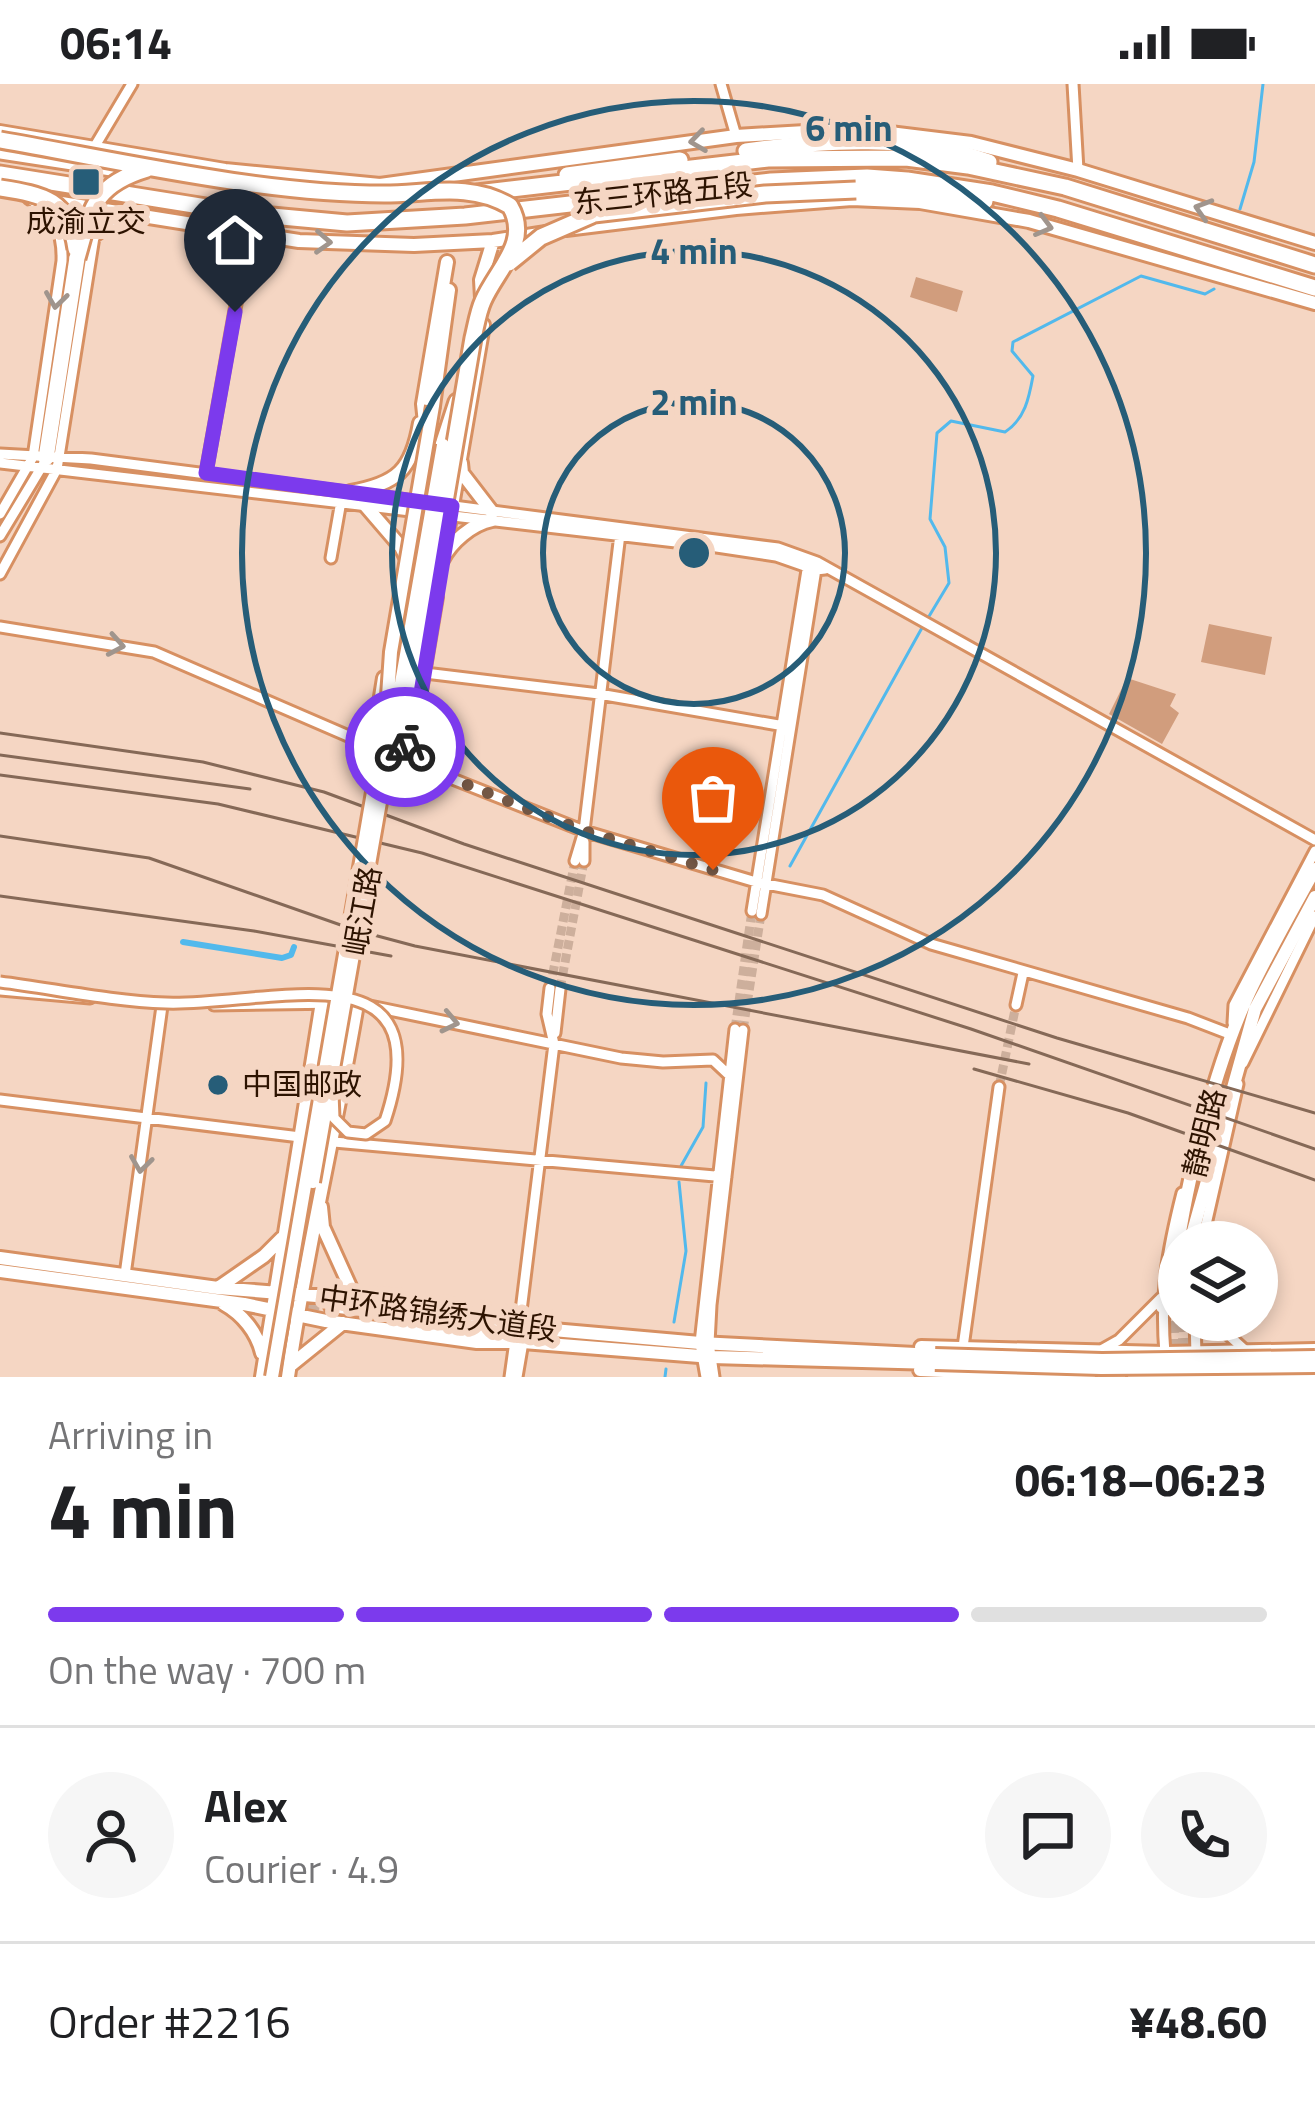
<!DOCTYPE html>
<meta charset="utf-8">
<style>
body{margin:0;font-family:"Titillium Web","Noto Sans SC",sans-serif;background:#f6f6f6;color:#202124;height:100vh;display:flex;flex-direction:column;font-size:45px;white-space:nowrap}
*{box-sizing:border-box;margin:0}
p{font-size:39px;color:#757577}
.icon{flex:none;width:66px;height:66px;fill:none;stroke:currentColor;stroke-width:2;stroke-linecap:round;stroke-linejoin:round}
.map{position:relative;height:1293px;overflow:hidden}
.panel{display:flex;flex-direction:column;background:#fff;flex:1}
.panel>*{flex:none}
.buttons{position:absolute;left:1158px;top:1137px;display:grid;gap:24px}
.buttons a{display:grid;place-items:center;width:120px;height:120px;border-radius:50%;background:#fff;box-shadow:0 6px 18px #0003;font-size:60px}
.pin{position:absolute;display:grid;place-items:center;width:102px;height:102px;color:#fff;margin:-123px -51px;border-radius:50% 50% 50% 0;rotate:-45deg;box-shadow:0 0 12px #0007}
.pin .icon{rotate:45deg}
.courier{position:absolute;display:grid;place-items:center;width:120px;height:120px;margin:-60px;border:9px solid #7c3aed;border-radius:50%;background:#fff;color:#222;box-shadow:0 3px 15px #0007}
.summary em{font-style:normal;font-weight:700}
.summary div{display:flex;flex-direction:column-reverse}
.summary{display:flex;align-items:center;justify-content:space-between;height:204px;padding:0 48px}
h1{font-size:78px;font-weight:700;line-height:90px}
.bar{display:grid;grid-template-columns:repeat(4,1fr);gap:18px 12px;align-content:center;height:144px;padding:0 48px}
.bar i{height:15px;border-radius:9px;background:#e0e0e0}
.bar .current{background:#7c3aed}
.bar p{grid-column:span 4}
.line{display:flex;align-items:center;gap:30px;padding:0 48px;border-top:3px solid #e0e0e0}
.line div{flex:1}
.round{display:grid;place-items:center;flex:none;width:126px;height:126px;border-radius:63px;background:#f6f6f6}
.status{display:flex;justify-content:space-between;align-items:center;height:84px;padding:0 60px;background:#fff;direction:ltr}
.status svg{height:33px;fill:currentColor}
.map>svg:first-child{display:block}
</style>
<div class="status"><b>06:14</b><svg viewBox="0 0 49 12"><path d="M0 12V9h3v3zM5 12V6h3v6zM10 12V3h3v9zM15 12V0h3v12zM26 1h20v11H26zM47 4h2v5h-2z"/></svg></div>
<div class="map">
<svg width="1315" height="1293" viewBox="0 0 1315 1293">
<rect width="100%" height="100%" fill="#f5d6c3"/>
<!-- green -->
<path fill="#d19d7d" d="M916 193 963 207 957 228 910 213Z
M1209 540 1272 553 1265 591 1201 578Z
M1127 594 1176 610 1170 622 1179 629 1162 660 1109 630Z"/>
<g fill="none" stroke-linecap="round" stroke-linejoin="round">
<!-- stream -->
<path stroke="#52b9ec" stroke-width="3" d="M1240 125 1254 78 1263 0
M928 534 949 499 945 463 930 435 937 349 951 337 1005 348C1025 335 1029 314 1033 292L1012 267 1013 258 1141 192 1205 210 1214 205
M790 782 923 542
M681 1082 703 1043 706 999
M674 1238 686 1167 679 1098
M665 1293 666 1285"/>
<!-- canal -->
<path stroke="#52b9ec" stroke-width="6" d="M183 858 282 874 291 871 294 863"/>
<!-- minor-tunnel -->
<path stroke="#cdaf9c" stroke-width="9" stroke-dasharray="9 4.5" stroke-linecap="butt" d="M550 904 575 777
M560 905 584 777
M735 945 752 827
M743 946 761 830
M999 1003 1016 921"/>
<!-- major-tunnel -->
<path stroke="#cdaf9c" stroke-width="12" stroke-dasharray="12 6" stroke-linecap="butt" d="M290 1217 331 1222
M1172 1219 1174 1277
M1183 1236 1185 1274"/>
<!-- minor casing -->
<g stroke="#d79062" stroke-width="15">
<path id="minor" d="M721 0 736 52
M1073 0 1078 86
M95 62 132 0
M0 370 91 375 778 464 817 478 1315 756
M0 379 710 462 776 472 816 486 825 485
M206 389 249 147
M0 430 33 373 62 177C63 147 54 130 28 114
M0 452 44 379
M331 474 341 417
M0 490 57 385 94 153 126 130
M0 543 154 568 376 664
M425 589 599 610 790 643
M397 673 584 747 756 798 823 811 931 860 1188 934 1232 951
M584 758V777
M575 777 584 747 620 450
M752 827 808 480
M761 830 816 485
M0 906 90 914
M214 921 341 919
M1016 921 1023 889
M370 922 621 974 663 978 713 976 729 991
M1233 939 1234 921 1315 767
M555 949 560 905
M1243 979 1315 832
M0 1016 300 1053
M334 1058 726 1093
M1202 1158 1238 1000
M125 1191 162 922
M1161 1224 1179 1229
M1195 1236 1196 1270
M1212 1236 1246 1267
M519 1243 554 960 547 930 550 904
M963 1263 999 1003
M1103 1265 1119 1256 1161 1214
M1165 1270C1160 1209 1167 1168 1182 1109
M510 1293 515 1257
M517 1293 523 1258
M706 1293 700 1259 735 945
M714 1293 709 1259 711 1221 743 946"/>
</g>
<!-- major casing -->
<g stroke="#d79062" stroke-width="18">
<path id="major" d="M0 48 225 86 380 101 736 52 857 45 971 59 1078 86 1315 159
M55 118 299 157 414 161 493 157 546 149
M566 145 736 124 852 115 920 118 1029 137 1315 219
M482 214 481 196 493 157
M433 322 449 206
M426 349 423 320 447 178
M461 379 462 389 492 428
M350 408C397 400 412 386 420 339
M364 420 401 463 406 473
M448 445 483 241
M442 476C451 458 472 440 492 436
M407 657 414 642 436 513
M373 663 384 594
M321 1123 323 1143 356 1216
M1190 1158 1255 925 1315 813
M0 1174 218 1204 329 1213 463 1230 519 1243 700 1259 935 1271
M0 1187 244 1220 326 1237 477 1258H523L712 1273 935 1279
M218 1204 264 1172 282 1154
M1172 1218C1177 1129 1212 988 1250 907 1270 865 1293 825 1315 785
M224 1220C242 1230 257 1248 262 1269
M331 1222 452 1237
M410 1240 490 1252
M921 1263 1165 1269 1315 1266
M291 1281 343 1239
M920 1286 1089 1293
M262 1293 322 918
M288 1293C306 1167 336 1045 357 920
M1134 1293 1315 1290"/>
</g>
<!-- highway casing -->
<g stroke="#d79062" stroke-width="21">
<path id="highway" d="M0 67 131 87
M746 67C826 56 911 50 989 78
M0 90 250 130 347 139 465 132 771 97 867 93 907 96 992 109 1058 125 1315 204
M567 91 680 76
M856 106 985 117
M477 109 768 75 906 74 968 82 1065 103 1315 181
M213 140 244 131
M443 361 457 318
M46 374 77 174
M399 674 407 640"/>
</g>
<!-- minor -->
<use href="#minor" stroke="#fff" stroke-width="9"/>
<!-- major -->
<use href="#major" stroke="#fff" stroke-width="12"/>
<!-- highway -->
<use href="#highway" stroke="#fff" stroke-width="15"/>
<!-- rail -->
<path stroke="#856957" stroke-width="3" d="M0 649 203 678 324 708 464 760 1057 954 1315 1029
M0 671 250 705
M0 691 218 720 422 769 971 945 1315 1065
M0 752 149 774 355 846 415 862 1029 980
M0 812 254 847 391 872
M974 985 1128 1029 1315 1096"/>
<!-- minor-bridge casing -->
<g stroke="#d79062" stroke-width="15" stroke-linecap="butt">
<path id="minor-bridge" d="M0 898C55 905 111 917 166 919 267 923 445 857 385 1037L366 1050 348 1048 334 1034 333 1009"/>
</g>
<!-- major-bridge casing -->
<g stroke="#d79062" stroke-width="18" stroke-linecap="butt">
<path id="major-bridge" d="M313 1098 443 361
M935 1271 1102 1276 1315 1273
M935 1279 1101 1284 1315 1282
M272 1293 387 627 391 568 433 322"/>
</g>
<!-- highway-bridge casing -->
<g stroke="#d79062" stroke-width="21" stroke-linecap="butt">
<path id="highway-bridge" d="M0 56C120 77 263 110 384 110 428 110 470 98 510 122 531 158 497 185 483 217 478 228 476 242 473 254L407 640
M0 104C44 111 69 115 76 165
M77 174C91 125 93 101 147 85
M509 179 541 153 594 130 765 110 856 106"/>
</g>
<!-- minor-bridge -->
<use href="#minor-bridge" stroke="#fff" stroke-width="9"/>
<!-- major-bridge -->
<use href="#major-bridge" stroke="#fff" stroke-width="12"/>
<!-- highway-bridge -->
<use href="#highway-bridge" stroke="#fff" stroke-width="15"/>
</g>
<!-- one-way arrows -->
<defs><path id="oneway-chevron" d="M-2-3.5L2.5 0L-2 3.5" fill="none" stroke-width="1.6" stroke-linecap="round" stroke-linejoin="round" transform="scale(3)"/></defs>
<g stroke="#a0958d">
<use href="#oneway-chevron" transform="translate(698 57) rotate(172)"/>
<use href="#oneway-chevron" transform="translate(1203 125) rotate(-163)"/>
<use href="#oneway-chevron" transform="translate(1044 142) rotate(15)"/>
<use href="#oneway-chevron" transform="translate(323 158) rotate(3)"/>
<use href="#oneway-chevron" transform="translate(56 216) rotate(98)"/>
<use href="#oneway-chevron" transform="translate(116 561) rotate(10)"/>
<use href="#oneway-chevron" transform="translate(450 938) rotate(12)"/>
<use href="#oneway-chevron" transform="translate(141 1080) rotate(98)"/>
</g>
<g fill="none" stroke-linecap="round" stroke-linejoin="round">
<!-- done -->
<path stroke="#735745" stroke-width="12" stroke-dasharray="0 21.6" d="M405 663 399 674 584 747 713 786"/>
<!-- route -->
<path stroke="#7c3aed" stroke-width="15" d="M235 228 206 389 452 422 420 615 405 663"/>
</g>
<!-- distance rings -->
<g fill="none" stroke="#265d78" stroke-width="6">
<circle cx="694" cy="469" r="151"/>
<circle cx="694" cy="469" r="302"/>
<circle cx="694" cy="469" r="452"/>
</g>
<!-- markers -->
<g fill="#265d78" stroke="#f5d6c3" stroke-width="4.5">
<rect x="71" y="83" width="30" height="30" rx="6"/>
<circle cx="218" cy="1001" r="12"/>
</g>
<g text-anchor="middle" stroke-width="12" stroke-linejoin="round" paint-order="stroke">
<!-- street labels -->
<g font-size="30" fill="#2d1301" stroke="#f5d6c3">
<text transform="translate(663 110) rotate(-6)" y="10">东三环路五段</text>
<text transform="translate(363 827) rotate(-80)" y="10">岷江路</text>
<text transform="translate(1205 1049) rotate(-76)" y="10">静明路</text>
<text transform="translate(438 1230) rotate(8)" y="10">中环路锦绣大道段</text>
</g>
<!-- poi labels -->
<g font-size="30" fill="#2d1301" stroke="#f5d6c3">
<text x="86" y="148">成渝立交</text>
<text x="242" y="1011" text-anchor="start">中国邮政</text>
</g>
</g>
<circle cx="694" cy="469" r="18" fill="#265d78" stroke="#f5d6c3" stroke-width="6"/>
<g font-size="36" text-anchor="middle" font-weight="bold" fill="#265d78" stroke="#f5d6c3" stroke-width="12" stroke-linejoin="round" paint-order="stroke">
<text x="849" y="57">6 min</text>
<text x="694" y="180">4 min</text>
<text x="694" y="331">2 min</text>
</g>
</svg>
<div class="buttons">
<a><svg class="icon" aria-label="layers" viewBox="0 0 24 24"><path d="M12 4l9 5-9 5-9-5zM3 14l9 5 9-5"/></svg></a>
</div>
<div class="pin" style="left:713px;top:786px;background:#ea580c"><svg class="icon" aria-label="bag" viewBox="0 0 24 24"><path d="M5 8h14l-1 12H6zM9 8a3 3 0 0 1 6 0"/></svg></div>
<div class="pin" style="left:235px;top:228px;background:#1f2937"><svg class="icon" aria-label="home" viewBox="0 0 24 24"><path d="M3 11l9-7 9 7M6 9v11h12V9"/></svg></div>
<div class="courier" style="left:405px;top:663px"><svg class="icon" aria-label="bike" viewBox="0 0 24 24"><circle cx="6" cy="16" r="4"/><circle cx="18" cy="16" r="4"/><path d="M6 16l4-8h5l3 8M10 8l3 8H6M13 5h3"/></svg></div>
</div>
<section class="panel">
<div class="summary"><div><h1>4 min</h1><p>Arriving in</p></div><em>06:18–06:23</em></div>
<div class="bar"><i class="current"></i><i class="current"></i><i class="current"></i><i></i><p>On the way · 700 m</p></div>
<div class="line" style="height:216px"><a class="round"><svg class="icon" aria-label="person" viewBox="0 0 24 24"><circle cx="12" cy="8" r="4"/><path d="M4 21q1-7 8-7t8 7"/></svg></a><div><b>Alex</b><p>Courier · 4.9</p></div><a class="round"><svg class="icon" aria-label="chat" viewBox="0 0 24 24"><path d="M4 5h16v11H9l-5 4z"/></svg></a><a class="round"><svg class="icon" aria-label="phone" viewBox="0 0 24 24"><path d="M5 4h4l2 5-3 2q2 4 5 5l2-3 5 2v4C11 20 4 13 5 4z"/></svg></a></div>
<div class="line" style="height:156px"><div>Order #2216</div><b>¥48.60</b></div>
</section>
